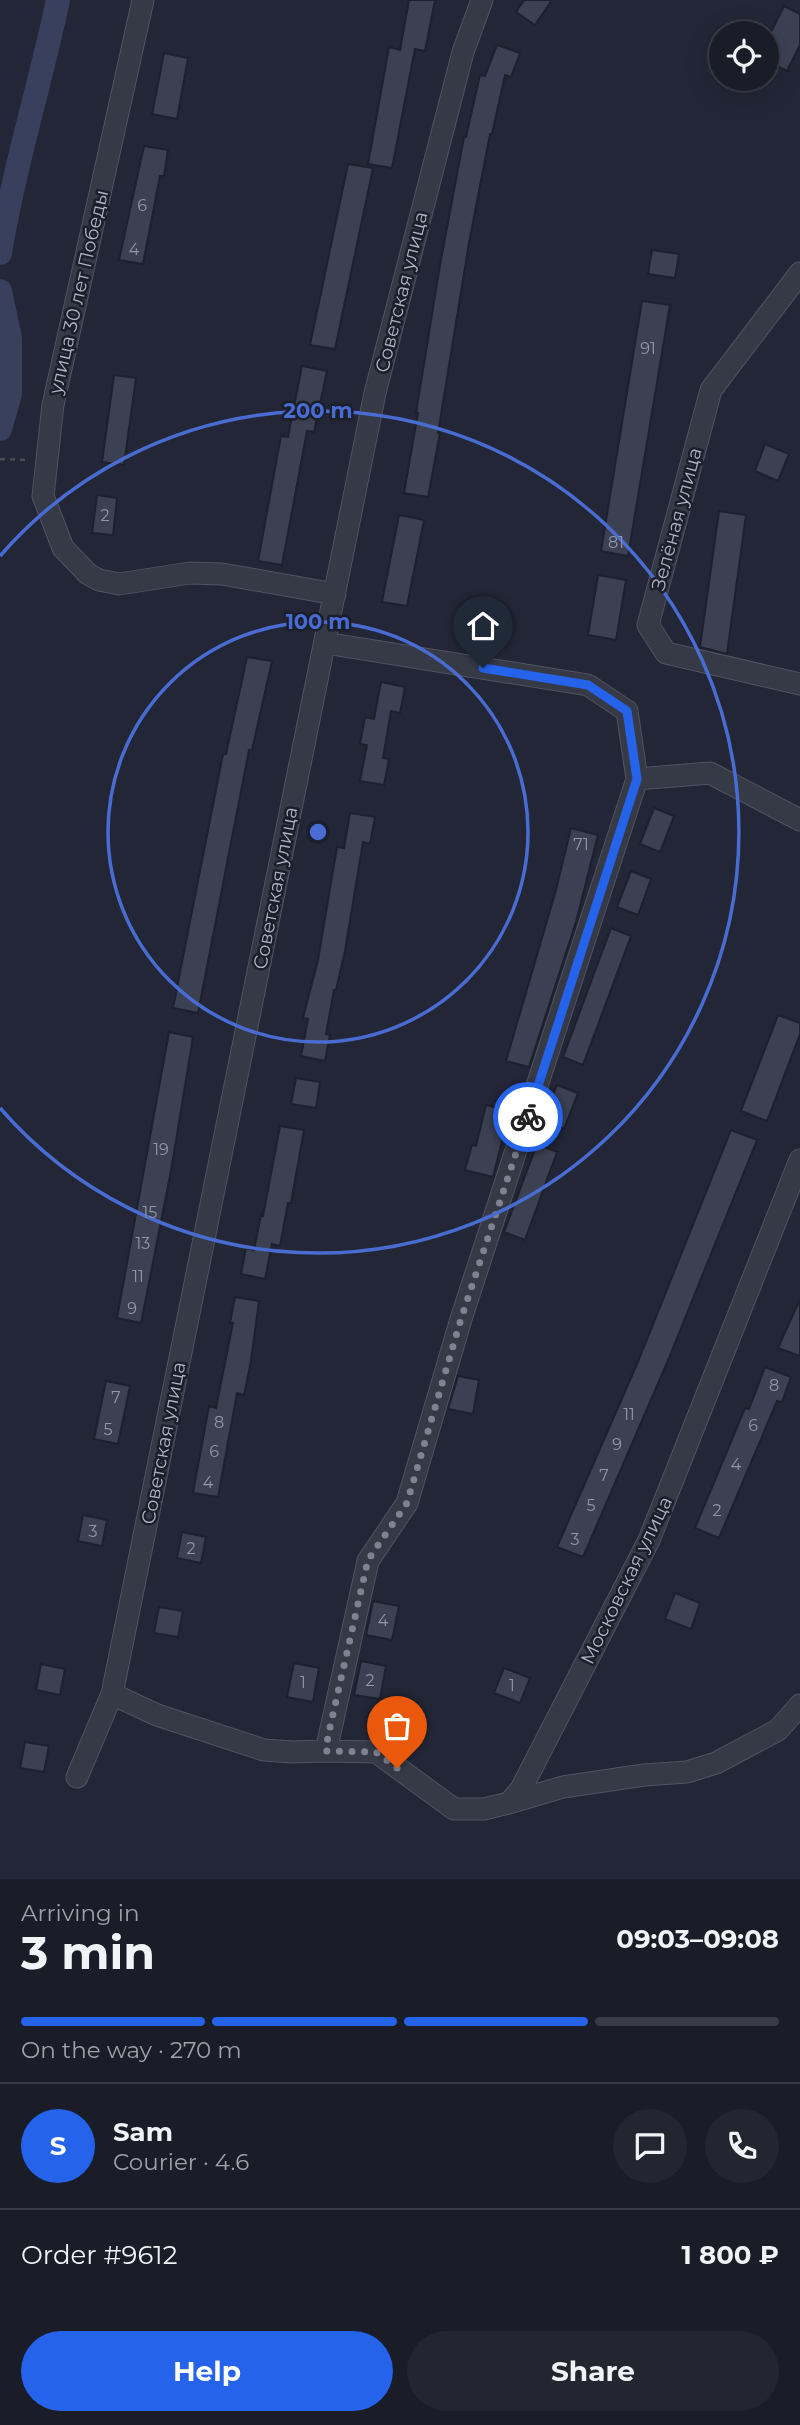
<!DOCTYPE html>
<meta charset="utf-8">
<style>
body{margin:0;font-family:Montserrat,sans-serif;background:#232530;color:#f1f3f6;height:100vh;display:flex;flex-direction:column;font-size:26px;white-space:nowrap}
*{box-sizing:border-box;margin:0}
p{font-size:23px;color:#9fa1a8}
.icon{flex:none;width:38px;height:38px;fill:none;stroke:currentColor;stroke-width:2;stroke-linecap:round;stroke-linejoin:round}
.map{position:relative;height:1879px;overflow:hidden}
.side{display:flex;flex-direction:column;background:#1a1c28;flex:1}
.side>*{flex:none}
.fabs{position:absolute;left:709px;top:21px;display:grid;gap:14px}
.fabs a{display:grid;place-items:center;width:70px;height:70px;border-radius:50%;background:#1a1c28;box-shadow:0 7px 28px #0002,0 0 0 2px #383a45;font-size:35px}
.pin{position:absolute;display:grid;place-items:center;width:60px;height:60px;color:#fff;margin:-72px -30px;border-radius:50% 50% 50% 0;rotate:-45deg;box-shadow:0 0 7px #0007}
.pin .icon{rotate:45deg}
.courier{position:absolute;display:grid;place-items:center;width:70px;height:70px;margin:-35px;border:5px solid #2563eb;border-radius:50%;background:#fff;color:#222;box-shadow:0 2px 9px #0007}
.summary em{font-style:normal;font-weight:700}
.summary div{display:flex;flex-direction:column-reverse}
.summary{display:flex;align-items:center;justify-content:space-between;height:119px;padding:0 21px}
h1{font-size:46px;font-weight:700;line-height:52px}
.bar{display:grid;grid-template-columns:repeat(4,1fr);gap:10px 7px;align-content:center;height:84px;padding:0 21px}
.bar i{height:9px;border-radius:5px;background:#383a45}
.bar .active{background:#2563eb}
.bar p{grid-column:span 4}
.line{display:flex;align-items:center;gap:18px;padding:0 21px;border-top:2px solid #383a45}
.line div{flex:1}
.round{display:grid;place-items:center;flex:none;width:74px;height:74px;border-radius:37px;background:#232530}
.primary-button{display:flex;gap:14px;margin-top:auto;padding:14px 21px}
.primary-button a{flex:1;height:80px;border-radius:42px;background:#2563eb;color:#fff;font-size:28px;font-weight:700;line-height:80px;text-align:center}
.primary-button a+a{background:#232530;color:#f1f3f6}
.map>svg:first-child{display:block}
</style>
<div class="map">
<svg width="800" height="1879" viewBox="0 0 800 1879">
<rect width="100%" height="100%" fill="#222636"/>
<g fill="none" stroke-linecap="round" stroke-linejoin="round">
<!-- river -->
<path stroke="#39405e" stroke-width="24" d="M0 253C14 168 40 85 58 0
M0 291 10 338V394L0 429"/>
</g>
<!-- building -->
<path fill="#3c4053" stroke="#1d202d" stroke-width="2" d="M409 0H435L425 51 415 49 392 168 368 164 389 47 400 50Z
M524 0H552L535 25 516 12Z
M784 6 800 14V45L787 71 766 61V42Z
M497 45 520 53 511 77 505 75 492 134H490L469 243 438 433H440L428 497 404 493 418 413H416L440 265 464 137H466L480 75 485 76Z
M164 53 188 58 177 119 152 114Z
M144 146 168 150 164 176H160L143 264 119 260Z
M348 164 373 168 335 349 310 345Z
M652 250 679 254 675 278 648 274Z
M642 301 670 305 628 556 601 551Z
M302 366 327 371 314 432 307 431 282 565 258 561 281 436 288 437Z
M114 375 136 378 124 465 102 462Z
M765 444 789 454 778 481 755 471Z
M97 495 117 498 113 535 92 533Z
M719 511 746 515 727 654 700 647Z
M399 515 424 520 407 606 382 602Z
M598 575 626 580 616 640 588 635Z
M247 657 272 661 252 750H249L198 1013 173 1008 223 754H226Z
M381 682 405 687 400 713 391 711 383 758 389 759 384 785 360 781 367 745 360 744 365 717 374 719Z
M654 808 674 816 660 852 640 844Z
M350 813 375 817 370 844 363 842 345 951 336 990H334L326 1034 330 1035 325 1061 301 1056 308 1019 303 1018 318 960 337 847 344 848Z
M571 828 598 835 576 922 529 1067 506 1061 556 890Z
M631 871 651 879 638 915 617 907Z
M611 928 631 936 583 1065 563 1057Z
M778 1015 800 1023V1034L767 1121 741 1111Z
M169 1032 193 1037 171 1171 141 1323 117 1318Z
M296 1078 320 1082 316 1108 291 1104Z
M557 1085 578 1093 564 1129 543 1121Z
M486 1105 513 1112 506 1138 503 1137 493 1177 465 1170 472 1145 476 1146Z
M280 1126 304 1130 291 1203H288L280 1246 272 1244 265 1279 241 1274 246 1248 254 1250 261 1215 263 1216Z
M731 1130 757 1140 669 1358 583 1557 557 1547 637 1364Z
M537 1144 557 1152 525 1240 504 1232Z
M235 1297 259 1301 251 1361 244 1395 237 1393 218 1497 193 1493 209 1406 216 1408 233 1323H230Z
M800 1299V1356L778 1348Z
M765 1367 791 1377 782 1402 777 1401 719 1538 695 1528 745 1408 749 1409Z
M458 1376 479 1380 473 1414 448 1409Z
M106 1381 130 1386 118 1444 94 1439Z
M83 1515 107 1520 102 1546 78 1541Z
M182 1532 206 1537 201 1563 177 1558Z
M675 1593 700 1603 691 1629 665 1619Z
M373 1601 399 1606 392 1640 366 1635Z
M159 1607 183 1611 178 1637 154 1633Z
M361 1661 386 1666 380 1699 354 1695Z
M294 1663 319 1668 313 1702 287 1697Z
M41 1664 65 1669 60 1695 36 1690Z
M504 1668 530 1678 520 1703 494 1693Z
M25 1742 49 1746 44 1772 20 1768Z"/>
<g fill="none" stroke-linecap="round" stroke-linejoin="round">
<!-- minor casing -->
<g stroke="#505361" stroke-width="23">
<path id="minor" d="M143 0 53 405 43 496 63 548 88 574 99 580 119 584 190 573 222 574 335 594
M800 273 711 390 648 625 666 653 800 684
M637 779 710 773 800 820
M112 1694 157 1715 264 1750 292 1752 326 1751 368 1561 407 1503 461 1319 637 779 627 711 588 685 325 643
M326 1751 376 1752 454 1809H484L509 1803 521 1789 649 1540 800 1160
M77 1777 112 1694 375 393 463 52 482 0
M509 1803 563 1787 644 1775 687 1772 716 1763 778 1730 800 1705"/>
</g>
<!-- path -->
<path stroke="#445056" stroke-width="2.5" stroke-dasharray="5 5" stroke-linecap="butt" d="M0 459 28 460"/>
<!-- minor -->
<use href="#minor" stroke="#363946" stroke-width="21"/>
</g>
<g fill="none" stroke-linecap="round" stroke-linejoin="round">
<!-- done -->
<path stroke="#7e8292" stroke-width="7" stroke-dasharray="0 12.6" d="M397 1768 376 1752 326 1751 328 1736 368 1560 407 1503 461 1319 528 1117"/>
<!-- route -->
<path stroke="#2563eb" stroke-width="9" d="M483 668 588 685 627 711 637 779 528 1117"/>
</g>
<!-- distance rings -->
<g fill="none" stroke="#496cd2" stroke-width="3.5">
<circle cx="318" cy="832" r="210"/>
<path d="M0 556A421 421 0 1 1 0 1108"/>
</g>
<g text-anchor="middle" stroke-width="5" stroke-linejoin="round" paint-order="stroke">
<!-- number labels -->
<g font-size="16" fill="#9396a7">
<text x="142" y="211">6</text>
<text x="134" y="255">4</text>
<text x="648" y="354">91</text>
<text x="105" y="521">2</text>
<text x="616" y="548">81</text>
<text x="581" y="850">71</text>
<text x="161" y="1155">19</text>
<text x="150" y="1218">15</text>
<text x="143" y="1249">13</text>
<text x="138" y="1282">11</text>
<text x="132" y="1314">9</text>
<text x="774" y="1391">8</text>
<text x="116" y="1403">7</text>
<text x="629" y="1420">11</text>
<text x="219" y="1428">8</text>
<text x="753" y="1431">6</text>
<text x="108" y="1435">5</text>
<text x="617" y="1450">9</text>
<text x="214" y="1457">6</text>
<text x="736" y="1470">4</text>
<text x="604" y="1481">7</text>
<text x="208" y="1488">4</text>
<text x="591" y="1511">5</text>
<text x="717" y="1516">2</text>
<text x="93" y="1537">3</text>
<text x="575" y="1545">3</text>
<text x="191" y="1554">2</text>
<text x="383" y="1626">4</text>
<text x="370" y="1686">2</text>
<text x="303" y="1688">1</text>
<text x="512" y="1691">1</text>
</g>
<!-- street labels -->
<g font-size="19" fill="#b0b3c3" stroke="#1b1e2b">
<text transform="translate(78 292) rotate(-77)" y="7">улица 30 лет Победы</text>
<text transform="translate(401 292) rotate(-76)" y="7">Советская улица</text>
<text transform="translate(676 519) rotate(-75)" y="7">Зелёная улица</text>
<text transform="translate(275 888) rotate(-79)" y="7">Советская улица</text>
<text transform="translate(163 1443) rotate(-79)" y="7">Советская улица</text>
<text transform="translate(626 1580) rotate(-64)" y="7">Московская улица</text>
</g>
</g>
<circle cx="318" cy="832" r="10" fill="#496cd2" stroke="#1b1e2b" stroke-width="3.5"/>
<g font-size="21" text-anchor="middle" font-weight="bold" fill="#496cd2" stroke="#1b1e2b" stroke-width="5" stroke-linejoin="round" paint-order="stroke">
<text x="318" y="418">200 m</text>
<text x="318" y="629">100 m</text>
</g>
</svg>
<div class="fabs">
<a><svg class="icon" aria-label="locate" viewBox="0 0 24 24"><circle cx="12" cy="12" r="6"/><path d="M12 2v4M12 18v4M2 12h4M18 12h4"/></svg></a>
</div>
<div class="pin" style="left:397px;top:1768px;background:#ea580c"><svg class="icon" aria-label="bag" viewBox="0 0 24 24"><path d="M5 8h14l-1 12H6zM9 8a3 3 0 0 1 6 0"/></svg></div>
<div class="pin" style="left:483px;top:668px;background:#1f2937"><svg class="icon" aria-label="home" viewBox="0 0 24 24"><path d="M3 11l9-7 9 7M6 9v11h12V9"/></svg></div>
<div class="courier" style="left:528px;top:1117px"><svg class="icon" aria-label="bike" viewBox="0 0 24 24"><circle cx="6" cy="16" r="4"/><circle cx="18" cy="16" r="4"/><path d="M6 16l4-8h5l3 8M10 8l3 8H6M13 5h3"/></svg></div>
</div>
<section class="side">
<div class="summary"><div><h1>3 min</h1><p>Arriving in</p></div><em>09:03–09:08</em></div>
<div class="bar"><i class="active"></i><i class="active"></i><i class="active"></i><i></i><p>On the way · 270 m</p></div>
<div class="line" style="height:126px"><b class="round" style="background:#2563eb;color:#fff">S</b><div><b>Sam</b><p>Courier · 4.6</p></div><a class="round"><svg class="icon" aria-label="chat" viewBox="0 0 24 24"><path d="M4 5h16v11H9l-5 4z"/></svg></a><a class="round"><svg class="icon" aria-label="phone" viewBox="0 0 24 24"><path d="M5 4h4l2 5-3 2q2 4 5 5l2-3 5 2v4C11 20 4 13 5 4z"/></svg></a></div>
<div class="line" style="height:91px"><div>Order #9612</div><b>1 800 ₽</b></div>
<div class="primary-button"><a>Help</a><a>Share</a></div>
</section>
